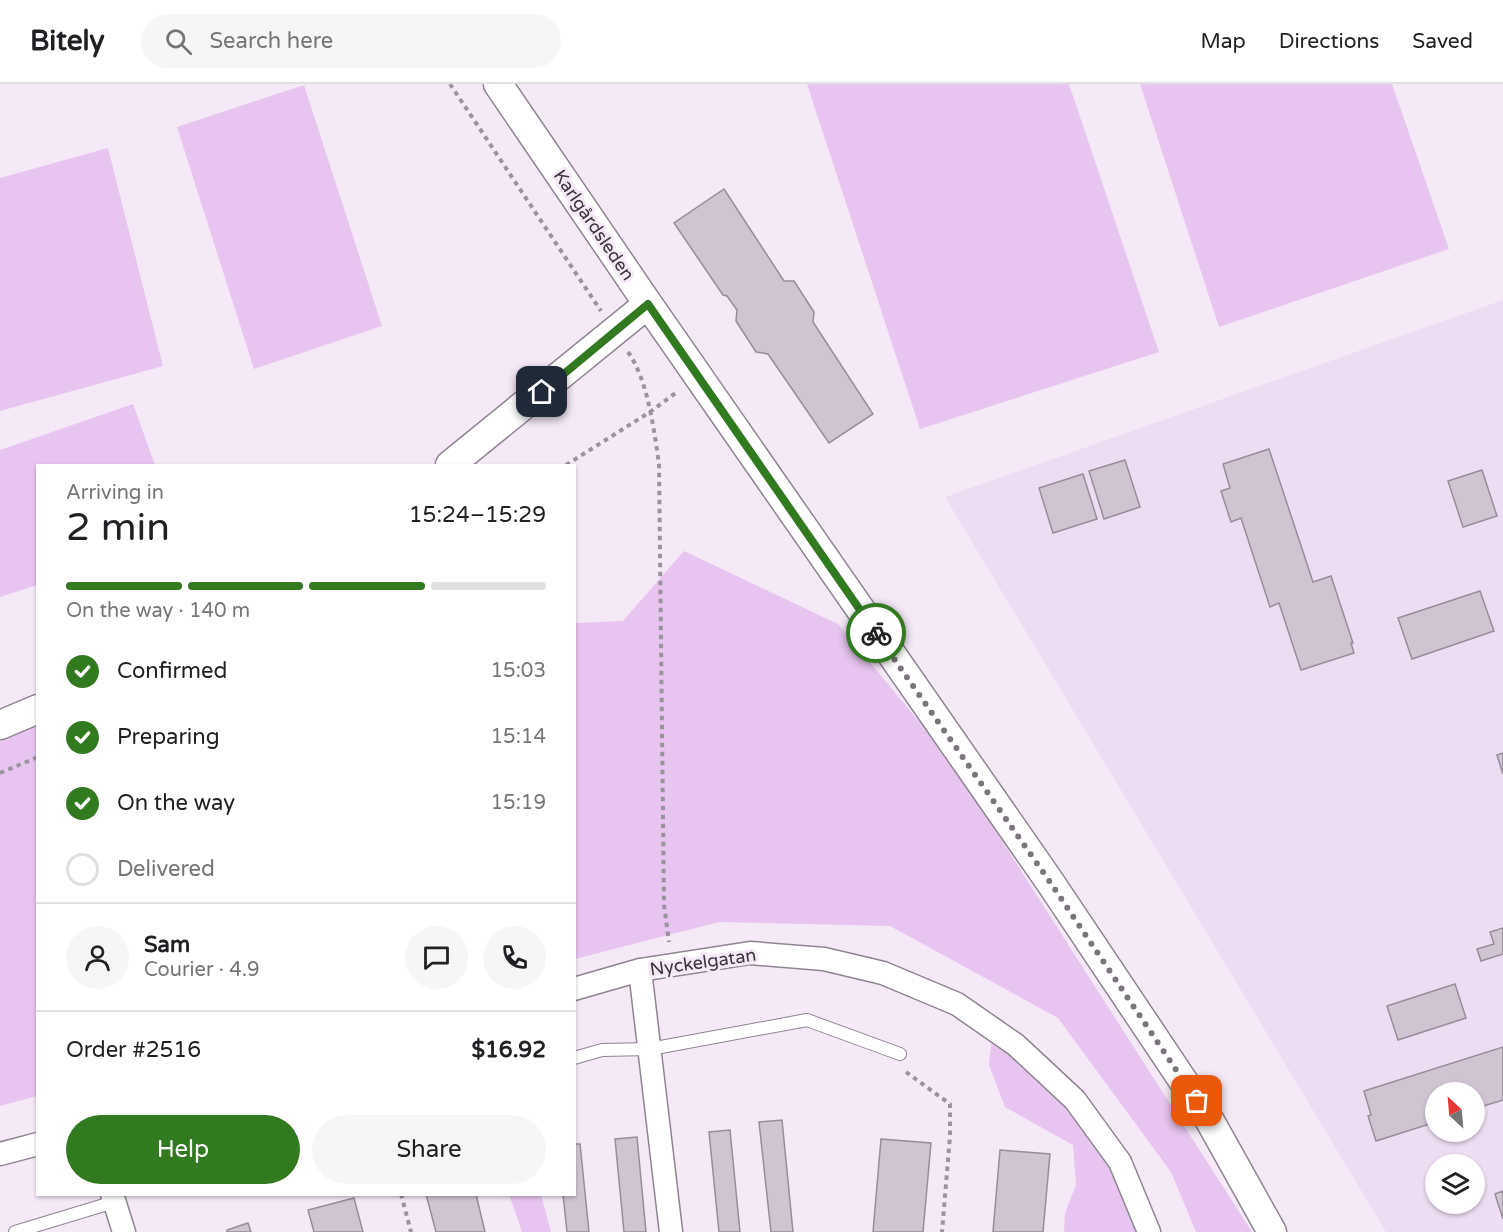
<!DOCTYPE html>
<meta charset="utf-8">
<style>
body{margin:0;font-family:"Varela Round",sans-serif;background:#f6f6f6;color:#202124;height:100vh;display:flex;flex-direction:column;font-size:22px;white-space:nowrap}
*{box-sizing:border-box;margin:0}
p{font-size:20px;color:#757577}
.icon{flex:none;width:33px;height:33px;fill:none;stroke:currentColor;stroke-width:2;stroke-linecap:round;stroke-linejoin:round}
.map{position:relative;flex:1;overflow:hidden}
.panel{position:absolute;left:36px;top:380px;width:540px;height:732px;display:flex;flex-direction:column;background:#fff;border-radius:0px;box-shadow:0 2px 4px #0004}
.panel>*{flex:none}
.needle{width:39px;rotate:334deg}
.tools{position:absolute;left:1425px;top:998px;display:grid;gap:12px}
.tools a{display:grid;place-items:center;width:60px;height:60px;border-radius:50%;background:#fff;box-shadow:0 2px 4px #0004;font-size:30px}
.pin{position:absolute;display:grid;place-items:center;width:51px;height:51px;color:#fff;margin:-26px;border-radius:12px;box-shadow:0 3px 9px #0006}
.courier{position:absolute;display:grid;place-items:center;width:60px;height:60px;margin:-30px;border:4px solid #317a20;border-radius:50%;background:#fff;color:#222;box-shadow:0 2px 8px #0007}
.head em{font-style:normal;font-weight:600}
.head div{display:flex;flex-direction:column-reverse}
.head{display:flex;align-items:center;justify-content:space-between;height:102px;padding:0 30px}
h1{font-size:39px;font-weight:600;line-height:45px}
.bar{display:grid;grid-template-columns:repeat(4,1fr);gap:9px 6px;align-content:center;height:72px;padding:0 30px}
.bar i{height:8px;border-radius:4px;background:#e0e0e0}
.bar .active{background:#317a20}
.bar p{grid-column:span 4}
.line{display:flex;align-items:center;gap:15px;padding:0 30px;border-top:2px solid #e0e0e0}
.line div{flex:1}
.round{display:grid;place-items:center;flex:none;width:63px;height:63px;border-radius:32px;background:#f6f6f6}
ol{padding:0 30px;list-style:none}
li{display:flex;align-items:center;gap:18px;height:66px}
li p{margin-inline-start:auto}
li .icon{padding:6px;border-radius:50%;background:#317a20;color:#fff;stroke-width:4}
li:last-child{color:#757577}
li i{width:33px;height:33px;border:3px solid #e0e0e0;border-radius:50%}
.action{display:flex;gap:12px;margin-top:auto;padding:12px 30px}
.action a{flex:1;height:69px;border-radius:36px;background:#317a20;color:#fff;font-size:24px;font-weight:600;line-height:69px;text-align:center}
.action a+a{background:#f6f6f6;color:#202124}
header{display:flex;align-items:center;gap:36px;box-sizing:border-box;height:84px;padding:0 30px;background:#fff;border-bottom:2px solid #e0e0e0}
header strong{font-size:28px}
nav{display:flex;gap:33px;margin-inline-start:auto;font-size:21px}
.search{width:420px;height:54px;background:#f6f6f6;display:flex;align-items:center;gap:15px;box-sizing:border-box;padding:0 21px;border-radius:33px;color:#757577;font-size:22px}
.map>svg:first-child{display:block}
</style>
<header>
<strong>Bitely</strong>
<div class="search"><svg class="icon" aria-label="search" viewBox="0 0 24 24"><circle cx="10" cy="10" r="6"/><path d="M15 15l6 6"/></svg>Search here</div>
<nav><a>Map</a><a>Directions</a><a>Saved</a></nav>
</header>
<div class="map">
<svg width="1503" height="1148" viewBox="0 0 1503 1148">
<rect width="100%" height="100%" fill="#f5e9f8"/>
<!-- built -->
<path fill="#eeddf2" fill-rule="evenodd" d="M1503 216V1148H1386L945 413ZM1436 1008H1474V1047H1436ZM1436 1080H1474V1119H1436Z"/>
<!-- green -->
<path fill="#e8c4f0" d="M807 0H1069L1159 268 920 345Z
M1140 0H1392L1449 165 1219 243Z
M304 1 382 242 254 285 177 43Z
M108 64 163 282 0 327V94Z
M133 320 155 381H38L37 501 0 513V366Z
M684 467 838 540 947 671 1252 1148H1196L1171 1088 1058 934 890 842 719 838 575 875V539L623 537Z
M37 641V1012L0 1022V657Z
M992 953 1045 996 1112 1078 1136 1148H1064L1065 1129 1076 1101 1073 1061 1005 1023 989 981Z
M509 1110H541L551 1148H522Z"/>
<!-- building -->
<path fill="#d0c4d3" stroke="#978c99" stroke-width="1.5" d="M724 105 784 197H794L814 228 813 238 873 330 829 359 768 270 756 268 736 237 737 226 727 212 723 211 674 139Z
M1269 365 1313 498 1331 492 1353 559H1351L1354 569 1301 586 1279 519 1270 523 1241 434 1231 438 1221 407 1230 404 1223 380Z
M1125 376 1140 423 1104 435 1089 387Z
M1482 386 1497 432 1463 443 1448 397Z
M1083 390 1097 435 1053 449 1039 404Z
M1480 507 1494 547 1412 575 1398 534Z
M1503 669V690L1497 671Z
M1503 844V870L1481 877 1477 865 1494 860 1490 848Z
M1455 900 1466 934 1398 956 1387 922Z
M1503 963V1016L1474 1025V1008H1436V1038L1376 1057 1368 1032 1371 1031 1364 1007Z
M782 1036 793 1148H771L759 1038Z
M730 1046 740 1148H719L709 1048Z
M637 1053 646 1148H624L615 1055Z
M881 1055 931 1059 923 1148H873Z
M574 1060H580L589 1148H567L563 1110H574Z
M1000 1066 1050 1070 1043 1148H993Z
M1503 1107V1135L1495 1110Z
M426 1110H476L485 1148H436Z
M354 1114 363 1148H314L308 1126Z
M248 1139 251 1148H227V1146Z"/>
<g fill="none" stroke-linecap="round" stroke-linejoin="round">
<!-- service casing -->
<g stroke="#8f8492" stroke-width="14">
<path id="service" d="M574 974 602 966 650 965 807 936 900 970
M15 1148 114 1118"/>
</g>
<!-- minor casing -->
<g stroke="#8f8492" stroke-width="25">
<path id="minor" d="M640 886 671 1148
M574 905 640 886 750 869 824 875 883 889 957 920 1016 961 1075 1016 1120 1078 1149 1148
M0 1070 38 1060
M112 1110 124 1148"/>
</g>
<!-- tertiary casing -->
<g stroke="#8f8492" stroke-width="31">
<path id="tertiary" d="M498 0 648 220 1050 798 1210 1037 1272 1148
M450 381 648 220
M0 641 38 625"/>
</g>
<!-- path -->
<path stroke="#9a929c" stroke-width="4" stroke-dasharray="4.5 4.5" stroke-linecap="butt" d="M450 0 601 227
M628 268C648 296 654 346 659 380L664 821 669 858
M566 381 650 328 677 308
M0 689 38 673
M906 988 950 1020V1052L942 1148
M401 1110 411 1148"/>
<!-- service -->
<use href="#service" stroke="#fff" stroke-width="12"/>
<!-- minor -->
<use href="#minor" stroke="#fff" stroke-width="22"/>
<!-- tertiary -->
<use href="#tertiary" stroke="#fff" stroke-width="28"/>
</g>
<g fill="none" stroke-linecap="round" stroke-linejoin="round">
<!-- done -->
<path stroke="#7b747d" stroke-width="6" stroke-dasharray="0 10.8" d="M876 549 1050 798 1197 1017"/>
<!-- route -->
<path stroke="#317a20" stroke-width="8" d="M542 308 648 220 876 549"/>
</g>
<g text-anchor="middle" stroke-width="6" stroke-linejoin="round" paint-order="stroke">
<!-- street labels -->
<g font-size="18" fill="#3a353b" stroke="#f5e9f8">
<text transform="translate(594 141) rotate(56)" y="6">Karlgårdsleden</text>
<text transform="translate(703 878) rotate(-8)" y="6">Nyckelgatan</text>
</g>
</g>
</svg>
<div class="tools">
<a><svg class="needle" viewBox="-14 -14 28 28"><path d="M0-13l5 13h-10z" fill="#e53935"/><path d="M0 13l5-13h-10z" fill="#757577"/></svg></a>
<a><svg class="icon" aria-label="layers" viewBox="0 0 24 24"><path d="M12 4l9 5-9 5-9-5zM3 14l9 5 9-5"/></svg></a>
</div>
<div class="pin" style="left:1197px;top:1017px;background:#ea580c"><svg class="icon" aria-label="bag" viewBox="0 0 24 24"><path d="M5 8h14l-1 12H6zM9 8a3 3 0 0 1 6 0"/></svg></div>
<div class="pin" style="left:542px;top:308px;background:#1f2937"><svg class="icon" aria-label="home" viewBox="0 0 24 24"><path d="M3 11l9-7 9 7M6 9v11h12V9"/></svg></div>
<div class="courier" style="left:876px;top:549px"><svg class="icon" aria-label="bike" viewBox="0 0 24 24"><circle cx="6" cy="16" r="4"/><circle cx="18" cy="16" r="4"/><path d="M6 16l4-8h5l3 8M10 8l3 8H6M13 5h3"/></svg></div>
<section class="panel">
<div class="head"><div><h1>2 min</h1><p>Arriving in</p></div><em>15:24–15:29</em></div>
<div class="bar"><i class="active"></i><i class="active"></i><i class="active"></i><i></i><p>On the way · 140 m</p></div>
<ol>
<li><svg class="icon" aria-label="check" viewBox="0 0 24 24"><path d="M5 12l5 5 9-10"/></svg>Confirmed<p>15:03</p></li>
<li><svg class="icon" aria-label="check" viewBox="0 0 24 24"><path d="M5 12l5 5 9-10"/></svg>Preparing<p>15:14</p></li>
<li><svg class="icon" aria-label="check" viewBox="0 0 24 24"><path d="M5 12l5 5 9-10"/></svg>On the way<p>15:19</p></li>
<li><i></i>Delivered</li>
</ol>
<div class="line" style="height:108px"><a class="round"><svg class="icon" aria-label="person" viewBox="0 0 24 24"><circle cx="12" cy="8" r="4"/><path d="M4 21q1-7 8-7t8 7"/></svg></a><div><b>Sam</b><p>Courier · 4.9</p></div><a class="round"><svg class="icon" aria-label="chat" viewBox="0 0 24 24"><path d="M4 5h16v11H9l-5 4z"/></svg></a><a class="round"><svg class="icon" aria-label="phone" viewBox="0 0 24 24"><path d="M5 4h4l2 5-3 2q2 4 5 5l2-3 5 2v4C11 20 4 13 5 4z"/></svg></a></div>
<div class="line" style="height:78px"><div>Order #2516</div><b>$16.92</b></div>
<div class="action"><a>Help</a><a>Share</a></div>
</section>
</div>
